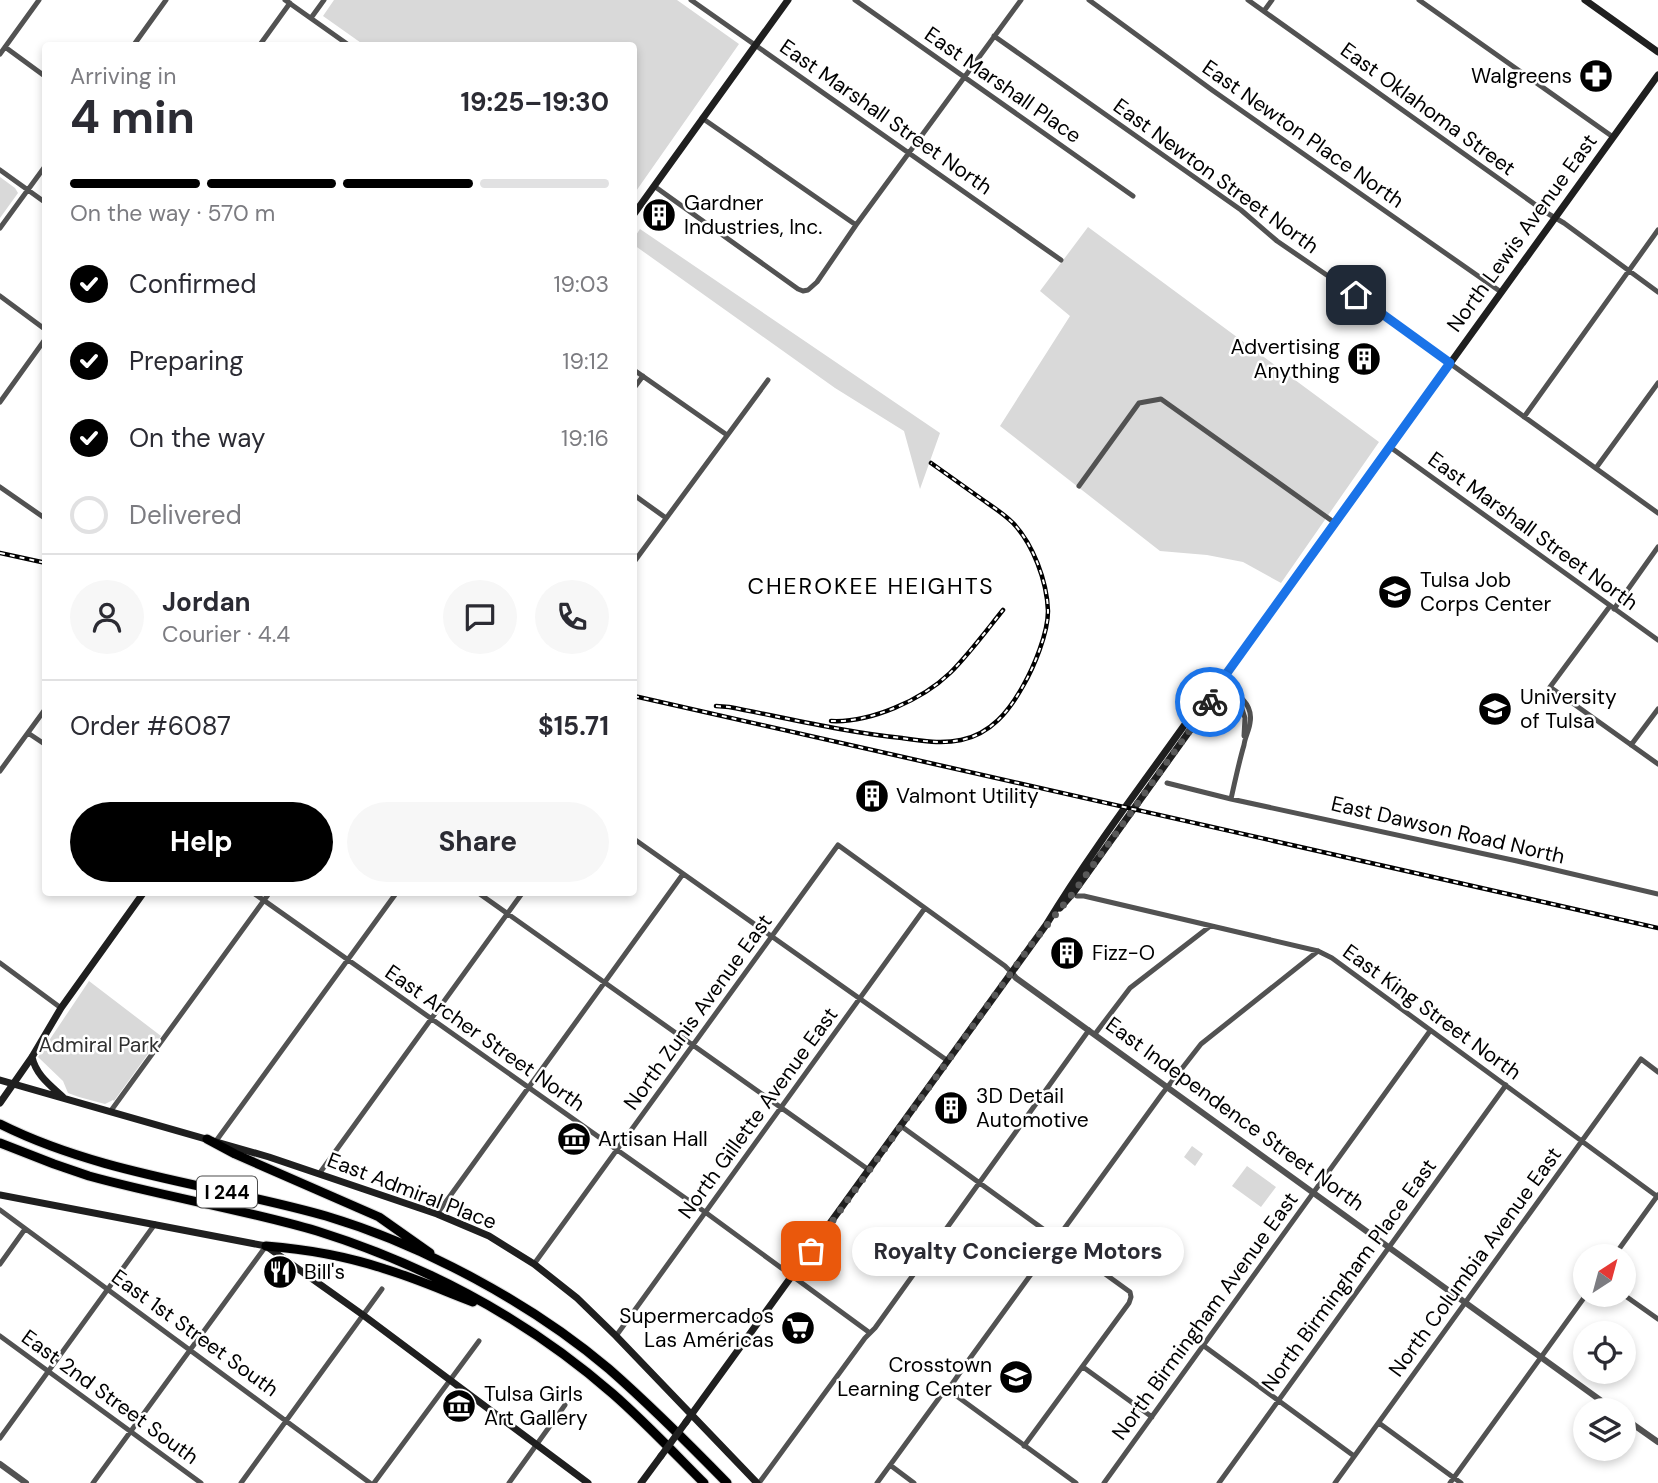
<!DOCTYPE html>
<meta charset="utf-8">
<style>
body{margin:0;font-family:"DM Sans",sans-serif;background:#f7f7f7;color:#2b2b33;height:100vh;display:flex;flex-direction:column;font-size:26px;white-space:nowrap}
*{box-sizing:border-box;margin:0}
p{font-size:23px;color:#7c7c81}
.icon{flex:none;width:38px;height:38px;fill:none;stroke:currentColor;stroke-width:2;stroke-linecap:round;stroke-linejoin:round}
.map{position:relative;flex:1;overflow:hidden}
.panel{position:absolute;left:42px;top:42px;width:595px;height:854px;display:flex;flex-direction:column;background:#fff;border-radius:7px;box-shadow:0 4px 10px #0003}
.panel>*{flex:none}
.needle{width:46px;rotate:36deg}
.tools{position:absolute;left:1573px;top:1244px;display:grid;gap:14px}
.tools a{display:grid;place-items:center;width:63px;height:63px;border-radius:50%;background:#fff;box-shadow:0 4px 10px #0003;font-size:35px}
.pin{position:absolute;display:grid;place-items:center;width:60px;height:60px;color:#fff;margin:-30px;border-radius:14px;box-shadow:0 4px 10px #0006}
.courier{position:absolute;display:grid;place-items:center;width:70px;height:70px;margin:-35px;border:5px solid #1a73e8;border-radius:50%;background:#fff;color:#222;box-shadow:0 2px 9px #0007}
.bubble{position:absolute;height:49px;border-radius:24px;background:#fff;box-shadow:0 4px 10px #0003;font-size:23px;font-weight:700;line-height:49px;text-align:center}
.overview em{font-style:normal;font-weight:700}
.overview div{display:flex;flex-direction:column-reverse}
.overview{display:flex;align-items:center;justify-content:space-between;height:119px;padding:0 28px}
h1{font-size:46px;font-weight:700;line-height:52px}
.bar{display:grid;grid-template-columns:repeat(4,1fr);gap:10px 7px;align-content:center;height:84px;padding:0 28px}
.bar i{height:9px;border-radius:5px;background:#e1e1e2}
.bar .on{background:#000}
.bar p{grid-column:span 4}
.line{display:flex;align-items:center;gap:18px;padding:0 28px;border-top:2px solid #e1e1e2}
.line div{flex:1}
.round{display:grid;place-items:center;flex:none;width:74px;height:74px;border-radius:37px;background:#f7f7f7}
ol{padding:0 28px;list-style:none}
li{display:flex;align-items:center;gap:21px;height:77px}
li p{margin-inline-start:auto}
li .icon{padding:7px;border-radius:50%;background:#000;color:#fff;stroke-width:4}
li:last-child{color:#7c7c81}
li i{width:38px;height:38px;border:4px solid #e1e1e2;border-radius:50%}
.action{display:flex;gap:14px;margin-top:auto;padding:14px 28px}
.action a{flex:1;height:80px;border-radius:42px;background:#000;color:#fff;font-size:28px;font-weight:700;line-height:80px;text-align:center}
.action a+a{background:#f7f7f7;color:#2b2b33}
.map>svg:first-child{display:block}
</style>
<div class="map">
<svg width="1658" height="1483" viewBox="0 0 1658 1483">
<rect width="100%" height="100%" fill="#fff"/>
<!-- green -->
<path fill="#d9d9d9" d="M334 0H677L739 44 634 194V46L364 45 323 16Z
M0 177 15 188 18 193 0 218Z
M1088 227 1379 442 1281 583 1243 562 1207 555 1160 551 1000 426 1070 316 1040 291Z
M640 229 940 433 920 489 904 431 835 388 634 245V238Z
M89 981 161 1036 114 1101 113 1100 105 1104 79 1097 68 1093 63 1081 38 1057Z
M1192 1146 1203 1154 1195 1166 1184 1157Z
M1247 1166 1276 1187 1261 1207 1232 1186Z"/>
<g fill="none" stroke-linecap="round" stroke-linejoin="round">
<!-- motorway casing -->
<g stroke="#dbdbdb" stroke-width="11">
<path id="motorway" d="M0 1124C102 1175 218 1185 326 1216 423 1245 531 1303 609 1369 650 1405 689 1444 727 1483
M207 1139 235 1154 379 1217 430 1253
M0 1143 54 1164 89 1176C165 1197 242 1209 317 1231 425 1265 527 1319 613 1394 645 1422 674 1453 704 1483
M266 1246C304 1249 349 1257 385 1269 415 1278 444 1291 473 1302"/>
</g>
<!-- minor -->
<path stroke="#525252" stroke-width="5" d="M285 0 350 46
M691 0 1061 260
M855 0 1133 196
M1089 0 1212 90 1501 292
M1248 0 1547 213 1564 223 1658 292
M1419 0 1613 137
M1264 11 1272 0
M311 18 324 0
M994 36 1241 210 1277 241 1334 280 1658 513
M133 46 166 0
M259 46 290 3
M5 47 46 77
M0 54 39 0
M702 118 856 225
M0 170 46 203
M654 186 798 289 803 291 808 290 817 282 856 225 1021 0
M0 228 46 165
M0 296 46 330
M634 370 727 435
M634 388 643 376
M0 402 46 338
M1524 417 1658 230
M1390 447 1658 640
M1596 468 1658 383
M1079 486 1139 403 1161 399 1335 523
M0 487 46 519
M634 495 666 518
M634 562 768 380
M1610 606 1550 687 1658 764
M1614 609 1658 547
M1219 684C1235 691 1254 703 1250 723 1249 731 1245 737 1244 745 1239 762 1235 781 1231 799
M1220 685 1226 694 1236 701 1242 709 1245 718 1244 736
M28 733 46 745
M1631 745 1658 709
M0 771 46 708
M1167 783 1231 799 1517 861 1658 894
M634 839 948 1061
M252 892 705 1212 870 1333
M477 892 869 1170
M1077 896H1084L1318 951 1332 958 1658 1197
M0 963 61 1008
M1095 1034 1130 988 1209 927
M110 1112 270 892
M901 1126 1130 1292 1131 1297 1129 1303 1024 1446
M216 1141 397 892
M319 1174 523 892
M0 1210 370 1483
M437 1214 683 874
M1614 1256 1658 1195
M0 1264 25 1229
M534 1264 838 845 1005 966 1011 972
M1624 1295 1658 1319
M0 1336 201 1483
M616 1336 925 908
M1204 1346 1354 1456
M1083 1367 1152 1417
M947 1389 1076 1483
M1379 1423 1461 1483
M0 1438 155 1224
M890 1465 914 1483
M93 1483 266 1246
M241 1483 382 1289
M374 1483 479 1341
M509 1483 565 1405
M759 1483 865 1338 875 1328 1089 1030
M877 1483 942 1394 952 1384 968 1361 1162 1094 1201 1044 1318 951
M1104 1483 1430 1031
M1219 1483 1506 1085
M1335 1483 1641 1059 1658 1072
M1450 1483 1586 1295"/>
<!-- tertiary -->
<path stroke="#525252" stroke-width="6" d="M1011 972 1016 978 1614 1410
M1624 1418 1658 1442
M0 1464 26 1483"/>
<!-- secondary -->
<path stroke="#1f1f1f" stroke-width="7" d="M1585 0 1658 52
M634 214 788 0
M1060 908 1074 892 1216 694 1218 684
M32 1057C36 1075 50 1085 63 1097
M0 1080 269 1157 437 1214 489 1236 534 1264 577 1298 616 1336 757 1483
M0 1103 32 1057 61 1008 144 892
M0 1195 266 1246 363 1315 588 1483
M686 1422 1046 925C1096 843 1155 768 1210 689L1219 684 1658 75
M641 1483 661 1456"/>
<!-- motorway -->
<use href="#motorway" stroke="#000" stroke-width="9"/>
<!-- rail casing -->
<g stroke="#000" stroke-width="4.5">
<path id="rail" d="M0 553 46 563
M634 696 1658 928
M716 706 729 707C787 718 844 732 902 738 922 741 941 744 961 740 991 734 1009 711 1023 686 1034 667 1048 633 1048 611 1047 581 1033 544 1013 523 1004 514 993 507 983 500 966 488 948 475 931 463
M831 721C870 723 922 700 950 673 969 654 986 631 1003 610"/>
</g>
<!-- rail -->
<use href="#rail" stroke="#fff" stroke-width="2" stroke-dasharray="5" stroke-linecap="butt"/>
<!-- secondary-bridge -->
<path stroke="#1f1f1f" stroke-width="7" d="M661 1456 686 1422"/>
</g>
<g fill="none" stroke-linecap="round" stroke-linejoin="round">
<!-- done -->
<path stroke="#595959" stroke-width="7" stroke-dasharray="0 12.6" d="M811 1251 1034 941 1074 892 1210 702"/>
<!-- route -->
<path stroke="#1a73e8" stroke-width="9" d="M1210 702 1216 694 1219 684 1450 363 1356 295"/>
</g>
<!-- icons -->
<defs>
<g id="pharmacy-disc" transform="scale(1.75)"><circle r="9.5" fill="#000" stroke="#fff"/><path d="M-2-6h4v4h4v4h-4v4h-4v-4h-4v-4h4Z" fill="#fff"/></g>
<g id="building-disc" transform="scale(1.75)"><circle r="9.5" fill="#000" stroke="#fff"/><path d="M-4-6H4V6H1V3H-1V6H-4ZM-2.5-4.3h1.7v1.8h-1.7ZM.8-4.3h1.7v1.8H.8ZM-2.5-1h1.7V.8h-1.7ZM.8-1h1.7V.8H.8Z" fill="#fff"/></g>
<g id="university-disc" transform="scale(1.75)"><circle r="9.5" fill="#000" stroke="#fff"/><path d="M0-5L7-2L0 1L-7-2ZM-4 1L0 2.5L4 1V4Q0 6-4 4Z" fill="#fff"/></g>
<g id="museum-disc" transform="scale(1.75)"><circle r="9.5" fill="#000" stroke="#fff"/><path d="M0-6L6-3V-2H-6V-3ZM-5-1h2V3h-2ZM-1-1h2V3h-2ZM3-1h2V3H3ZM-6 4H6V6H-6Z" fill="#fff"/></g>
<g id="restaurant-disc" transform="scale(1.75)"><circle r="9.5" fill="#000" stroke="#fff"/><path d="M-5-6h1v4h1v-4h1v4h1v-4h1v5L-1.5 .5V6h-2V.5L-5-1ZM5-6V6H3V1.5H1.5Q1.5-4 5-6Z" fill="#fff"/></g>
<g id="supermarket-disc" transform="scale(1.75)"><circle r="9.5" fill="#000" stroke="#fff"/><path d="M-6-5.5h2.5l.6 2H6L4.5 2H-2.5L-4.4-4H-6ZM-1.5 3.2a1.3 1.3 0 1 0 .1 0ZM3 3.2a1.3 1.3 0 1 0 .1 0Z" fill="#fff"/></g>
<g id="school-disc" transform="scale(1.75)"><circle r="9.5" fill="#000" stroke="#fff"/><path d="M0-5L7-2L0 1L-7-2ZM-4 1L0 2.5L4 1V4Q0 6-4 4Z" fill="#fff"/></g>
</defs>
<g fill-rule="evenodd">
<use href="#pharmacy-disc" x="1596" y="76"/>
<use href="#building-disc" x="659" y="215"/>
<use href="#building-disc" x="1364" y="359"/>
<use href="#university-disc" x="1395" y="592"/>
<use href="#university-disc" x="1495" y="709"/>
<use href="#building-disc" x="872" y="796"/>
<use href="#building-disc" x="1067" y="953"/>
<use href="#building-disc" x="951" y="1108"/>
<use href="#museum-disc" x="574" y="1139"/>
<use href="#restaurant-disc" x="280" y="1272"/>
<use href="#supermarket-disc" x="798" y="1328"/>
<use href="#school-disc" x="1016" y="1377"/>
<use href="#museum-disc" x="459" y="1406"/>
</g>
<g text-anchor="middle" stroke-width="5" stroke-linejoin="round" paint-order="stroke">
<!-- shield labels -->
<rect fill="#fff" stroke="#4c4c4c" stroke-width="2" x="197" y="1176.5" width="60" height="31" rx="5"/>
<g font-size="19" font-weight="bold" fill="#000">
<text x="227" y="1199">I 244</text>
</g>
<!-- poi labels -->
<g font-size="21" fill="#000" stroke="#fff" text-anchor="start">
<text x="1572" y="83" text-anchor="end">Walgreens</text>
<text x="684" y="210">Gardner<tspan x="684" dy="24">Industries, Inc.</tspan></text>
<text x="1340" y="354" text-anchor="end">Advertising<tspan x="1340" dy="24">Anything</tspan></text>
<text x="1420" y="587">Tulsa Job<tspan x="1420" dy="24">Corps Center</tspan></text>
<text x="1520" y="704">University<tspan x="1520" dy="24">of Tulsa</tspan></text>
<text x="896" y="803">Valmont Utility</text>
<text x="1092" y="960">Fizz-O</text>
<text x="976" y="1103">3D Detail<tspan x="976" dy="24">Automotive</tspan></text>
<text x="598" y="1146">Artisan Hall</text>
<text x="304" y="1279">Bill's</text>
<text x="774" y="1323" text-anchor="end">Supermercados<tspan x="774" dy="24">Las Américas</tspan></text>
<text x="992" y="1372" text-anchor="end">Crosstown<tspan x="992" dy="24">Learning Center</tspan></text>
<text x="484" y="1401">Tulsa Girls<tspan x="484" dy="24">Art Gallery</tspan></text>
</g>
<!-- street labels -->
<g font-size="21" fill="#000" stroke="#fff">
<text transform="translate(1003 85) rotate(35)" y="7">East Marshall Place</text>
<text transform="translate(1428 109) rotate(36)" y="7">East Oklahoma Street</text>
<text transform="translate(886 117) rotate(35)" y="7">East Marshall Street North</text>
<text transform="translate(1303 134) rotate(35)" y="7">East Newton Place North</text>
<text transform="translate(1216 176) rotate(36)" y="7">East Newton Street North</text>
<text transform="translate(1522 233) rotate(-54)" y="7">North Lewis Avenue East</text>
<text transform="translate(1533 531) rotate(36)" y="7">East Marshall Street North</text>
<text transform="translate(1448 830) rotate(13)" y="7">East Dawson Road North</text>
<text transform="translate(698 1012) rotate(-54)" y="7">North Zunis Avenue East</text>
<text transform="translate(1432 1012) rotate(36)" y="7">East King Street North</text>
<text transform="translate(485 1038) rotate(35)" y="7">East Archer Street North</text>
<text transform="translate(758 1113) rotate(-54)" y="7">North Gillette Avenue East</text>
<text transform="translate(1235 1114) rotate(36)" y="7">East Independence Street North</text>
<text transform="translate(412 1191) rotate(21)" y="7">East Admiral Place</text>
<text transform="translate(1475 1262) rotate(-54)" y="7">North Columbia Avenue East</text>
<text transform="translate(1349 1275) rotate(-54)" y="7">North Birmingham Place East</text>
<text transform="translate(1205 1316) rotate(-54)" y="7">North Birmingham Avenue East</text>
<text transform="translate(195 1333) rotate(36)" y="7">East 1st Street South</text>
<text transform="translate(110 1397) rotate(36)" y="7">East 2nd Street South</text>
</g>
<!-- park labels -->
<g font-size="21" fill="#303030" stroke="#fff">
<text x="99" y="1052">Admiral Park</text>
</g>
<!-- neighbourhood labels -->
<g font-size="23" letter-spacing="2" fill="#000" stroke="#fff">
<text x="871" y="594">CHEROKEE HEIGHTS</text>
</g>
</g>
</svg>
<div class="tools">
<a><svg class="needle" viewBox="-14 -14 28 28"><path d="M0-13l5 13h-10z" fill="#e53935"/><path d="M0 13l5-13h-10z" fill="#7c7c81"/></svg></a>
<a><svg class="icon" aria-label="locate" viewBox="0 0 24 24"><circle cx="12" cy="12" r="6"/><path d="M12 2v4M12 18v4M2 12h4M18 12h4"/></svg></a>
<a><svg class="icon" aria-label="layers" viewBox="0 0 24 24"><path d="M12 4l9 5-9 5-9-5zM3 14l9 5 9-5"/></svg></a>
</div>
<div class="pin" style="left:811px;top:1251px;background:#ea580c"><svg class="icon" aria-label="bag" viewBox="0 0 24 24"><path d="M5 8h14l-1 12H6zM9 8a3 3 0 0 1 6 0"/></svg></div>
<div class="pin" style="left:1356px;top:295px;background:#1f2937"><svg class="icon" aria-label="home" viewBox="0 0 24 24"><path d="M3 11l9-7 9 7M6 9v11h12V9"/></svg></div>
<div class="courier" style="left:1210px;top:702px"><svg class="icon" aria-label="bike" viewBox="0 0 24 24"><circle cx="6" cy="16" r="4"/><circle cx="18" cy="16" r="4"/><path d="M6 16l4-8h5l3 8M10 8l3 8H6M13 5h3"/></svg></div>
<div class="bubble" style="left:852px;top:1227px;width:332px">Royalty Concierge Motors</div>
<section class="panel">
<div class="overview"><div><h1>4 min</h1><p>Arriving in</p></div><em>19:25–19:30</em></div>
<div class="bar"><i class="on"></i><i class="on"></i><i class="on"></i><i></i><p>On the way · 570 m</p></div>
<ol>
<li><svg class="icon" aria-label="check" viewBox="0 0 24 24"><path d="M5 12l5 5 9-10"/></svg>Confirmed<p>19:03</p></li>
<li><svg class="icon" aria-label="check" viewBox="0 0 24 24"><path d="M5 12l5 5 9-10"/></svg>Preparing<p>19:12</p></li>
<li><svg class="icon" aria-label="check" viewBox="0 0 24 24"><path d="M5 12l5 5 9-10"/></svg>On the way<p>19:16</p></li>
<li><i></i>Delivered</li>
</ol>
<div class="line" style="height:126px"><a class="round"><svg class="icon" aria-label="person" viewBox="0 0 24 24"><circle cx="12" cy="8" r="4"/><path d="M4 21q1-7 8-7t8 7"/></svg></a><div><b>Jordan</b><p>Courier · 4.4</p></div><a class="round"><svg class="icon" aria-label="chat" viewBox="0 0 24 24"><path d="M4 5h16v11H9l-5 4z"/></svg></a><a class="round"><svg class="icon" aria-label="phone" viewBox="0 0 24 24"><path d="M5 4h4l2 5-3 2q2 4 5 5l2-3 5 2v4C11 20 4 13 5 4z"/></svg></a></div>
<div class="line" style="height:91px"><div>Order #6087</div><b>$15.71</b></div>
<div class="action"><a>Help</a><a>Share</a></div>
</section>
</div>
